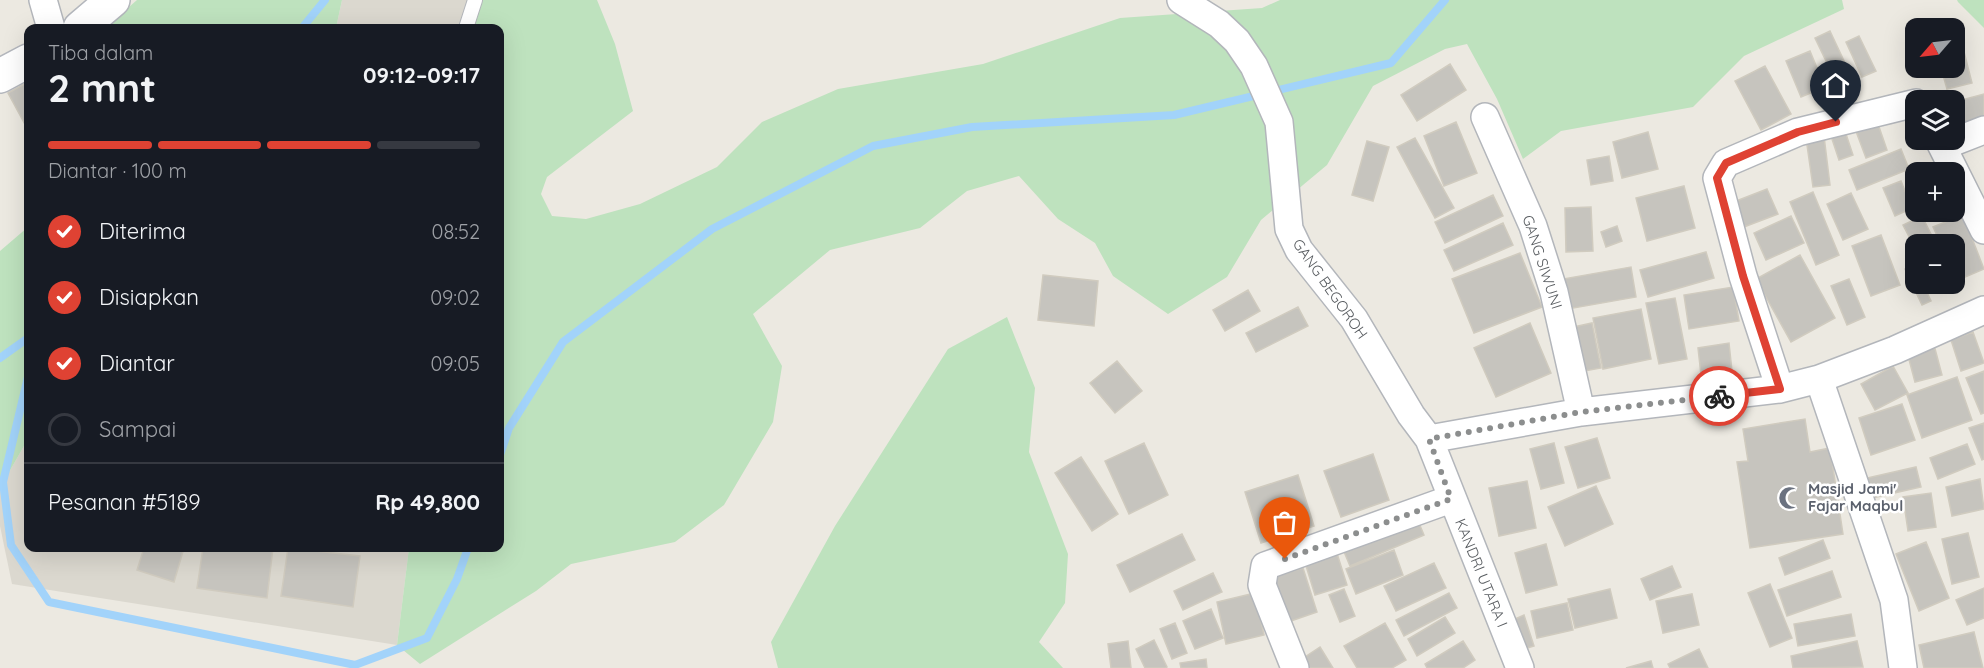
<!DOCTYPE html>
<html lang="id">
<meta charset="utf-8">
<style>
body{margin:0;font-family:Quicksand,sans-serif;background:#242831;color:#f1f3f6;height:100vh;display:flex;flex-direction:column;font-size:22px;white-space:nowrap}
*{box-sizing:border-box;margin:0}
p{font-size:20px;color:#9ea1a6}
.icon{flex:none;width:33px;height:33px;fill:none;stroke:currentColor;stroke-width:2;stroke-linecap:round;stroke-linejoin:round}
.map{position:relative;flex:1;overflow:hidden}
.sheet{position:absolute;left:24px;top:24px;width:480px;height:528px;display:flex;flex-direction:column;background:#171b24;border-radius:12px;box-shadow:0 6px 24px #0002}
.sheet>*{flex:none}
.needle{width:39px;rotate:242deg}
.tools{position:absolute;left:1905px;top:18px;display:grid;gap:12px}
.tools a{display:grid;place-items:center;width:60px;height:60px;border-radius:12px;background:#171b24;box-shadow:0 6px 24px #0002;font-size:30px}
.pin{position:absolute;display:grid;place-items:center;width:51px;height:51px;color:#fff;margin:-62px -26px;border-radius:50% 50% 50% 0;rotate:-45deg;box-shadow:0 0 6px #0007}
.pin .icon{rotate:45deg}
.courier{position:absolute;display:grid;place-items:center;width:60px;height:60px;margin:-30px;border:4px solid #df4233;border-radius:50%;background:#fff;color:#222;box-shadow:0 2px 8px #0007}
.overview em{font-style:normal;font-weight:800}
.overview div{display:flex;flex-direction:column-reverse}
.overview{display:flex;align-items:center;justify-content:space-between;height:102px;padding:0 24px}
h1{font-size:39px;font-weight:800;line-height:45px}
.bar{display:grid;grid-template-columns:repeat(4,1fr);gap:9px 6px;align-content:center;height:72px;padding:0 24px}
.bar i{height:8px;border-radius:4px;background:#363941}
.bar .on{background:#df4233}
.bar p{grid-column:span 4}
.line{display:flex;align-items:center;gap:15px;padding:0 24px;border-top:2px solid #363941}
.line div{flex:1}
ol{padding:0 24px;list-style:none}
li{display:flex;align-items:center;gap:18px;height:66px}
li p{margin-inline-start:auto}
li .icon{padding:6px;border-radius:50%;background:#df4233;color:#fff;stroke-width:4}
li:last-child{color:#9ea1a6}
li i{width:33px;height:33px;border:3px solid #363941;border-radius:50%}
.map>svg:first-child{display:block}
</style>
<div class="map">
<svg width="1984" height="668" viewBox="0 0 1984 668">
<rect width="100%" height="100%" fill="#ece9e1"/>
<!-- education -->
<path fill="#dbd8cf" d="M342 0H475L468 28H336Z
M28 439V548H409L397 645 12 584 0 526V488Z"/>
<!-- green -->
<path fill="#bee2be" d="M137 0H342L336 28H105Z
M475 0H597L615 44 633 111 547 177 541 194 552 216 586 219 640 204 717 167 762 122 838 89 983 64 1120 18 1262 8 1280 0H1842L1844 9 1744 56 1693 107 1561 131 1523 159 1497 99 1467 44 1445 49 1373 86 1327 165 1261 220 1227 277 1168 314 1113 276 1095 243 1058 219 1019 176 967 191 920 228 830 250 753 314 782 366 773 422 724 505 675 542 571 564 536 591 420 664 397 645 409 548H500V28H468Z
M1957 0H1984V28L1958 2Z
M28 227V439L0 488V251Z
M1007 317 1035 388 1029 452 1068 554 1065 603 1039 642 1063 668H778L771 642 835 526 948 349Z"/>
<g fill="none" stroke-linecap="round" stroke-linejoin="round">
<!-- stream -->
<path stroke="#a2d3fa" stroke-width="8" d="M302 28 325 0
M0 358 28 338
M28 377 3 482 11 545 49 602 355 665 427 638 457 579 468 548
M500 455 509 428 563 342 712 229 873 146 972 127 1174 115 1391 63 1445 0"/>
</g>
<!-- building -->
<path fill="#c6c4be" stroke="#d0cbbf" stroke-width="1.5" d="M1830 31 1854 82 1839 88 1815 38Z
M1859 36 1876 71 1862 77 1846 42Z
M1962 44 1972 83 1947 89 1941 68H1954V46Z
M1810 51 1825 87 1801 97 1786 61Z
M1450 64 1466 90 1417 121 1401 95Z
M1765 66 1791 114 1761 130 1735 81Z
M28 82V130L8 93Z
M1984 94V118L1954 126V102Z
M1876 118 1887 150 1866 158 1854 126Z
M1456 122 1477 173 1444 186 1424 136Z
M1842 122 1853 155 1839 160 1828 127Z
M1648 132 1658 169 1622 178 1613 142Z
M1824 136 1830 185 1813 187 1806 138Z
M1415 138 1454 208 1435 218 1397 147Z
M1367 141 1389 147 1373 201 1352 195Z
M1901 149 1909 169 1857 190 1849 170Z
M1609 156 1613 181 1591 185 1587 160Z
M1901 181 1912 208 1895 216 1883 188Z
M1684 186 1695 228 1647 241 1636 198Z
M1767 189 1778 214 1736 230 1726 205Z
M1813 192 1839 255 1816 265 1790 202Z
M1851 193 1868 229 1843 240 1827 204Z
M1493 195 1503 216 1445 243 1435 222Z
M1591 207 1593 251 1566 252 1565 208Z
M1963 215 1984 269 1956 281 1954 244H1941L1933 227Z
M1791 216 1804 243 1766 260 1754 233Z
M1922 216 1936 244H1916V250L1903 225Z
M1503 223 1513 245 1454 271 1444 250Z
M1617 226 1622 241 1606 247 1601 232Z
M1881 235 1900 285 1871 296 1852 246Z
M1706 252 1714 278 1648 297 1640 270Z
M1520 253 1542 307 1474 333 1452 279Z
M1800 255 1835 318 1791 342 1756 279Z
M1914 264 1916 284H1923L1931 301 1922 305 1905 269Z
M1631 267 1636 297 1568 309 1563 279Z
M1043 275 1098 281 1094 326 1038 320Z
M1849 279 1865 317 1847 325 1831 286Z
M1733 287 1739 321 1689 329 1684 295Z
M1248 290 1260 311 1225 331 1213 310Z
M1675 298 1687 359 1659 364 1646 303Z
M1298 307 1308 326 1256 352 1246 333Z
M1641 309 1651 359 1603 369 1593 318Z
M1530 323 1551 373 1496 397 1474 348Z
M1592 323 1601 368 1574 373 1564 329Z
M1973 332 1984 363 1961 371 1951 340Z
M1729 343 1732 371 1701 375 1698 348Z
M1934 345 1942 375 1915 382 1907 352Z
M1117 361 1142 391 1115 413 1090 383Z
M1893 366 1908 393 1875 410 1861 384Z
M1984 371V413L1981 414 1966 378Z
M1957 377 1972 420 1922 438 1907 395Z
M1902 404 1915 440 1871 455 1859 418Z
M1805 419 1810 452 1830 448 1843 534 1750 548 1737 462 1748 461 1743 429Z
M1984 423V459L1982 460 1969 428Z
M1597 438 1610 478 1578 488 1565 447Z
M1144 443 1168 495 1129 514 1105 461Z
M1554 443 1564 483 1541 489 1530 449Z
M1967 444 1975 464 1938 479 1930 458Z
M1373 454 1389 500 1341 517 1324 471Z
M1081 457 1118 514 1092 531 1055 473Z
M1916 467 1921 487 1872 498 1867 478Z
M1298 475 1314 526 1261 543 1245 492Z
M1980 479 1984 509 1952 516 1946 487Z
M1527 481 1536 528 1499 536 1489 488Z
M1596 486 1613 524 1565 546 1548 507Z
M1931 493 1936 527 1908 531 1903 497Z
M1416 516 1424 535 1350 566 1342 547Z
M1968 533 1979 577 1952 584 1942 539Z
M1182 534 1195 560 1130 592 1117 565Z
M1823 540 1830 558 1785 575 1779 558Z
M1926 542 1949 598 1919 611 1896 554Z
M1546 544 1557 585 1526 593 1515 553Z
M1335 547 1347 585 1315 595 1303 556Z
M144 548H184L174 582 137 570Z
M203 548H273L267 598 197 588Z
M288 548 360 556 353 607 281 596Z
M366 548H399L398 551Z
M1394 550 1403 575 1356 594 1346 569Z
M1434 563 1446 588 1396 611 1384 586Z
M1672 566 1681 587 1650 600 1641 579Z
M1303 568 1317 612 1285 623 1270 578Z
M1832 571 1841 597 1787 616 1778 590Z
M1213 573 1222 592 1183 610 1174 591Z
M1770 584 1792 638 1770 647 1748 593Z
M1984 588V618L1967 625 1956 600Z
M1344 589 1355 616 1340 622 1329 595Z
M1610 589 1617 618 1575 628 1568 599Z
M1255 593 1264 635 1226 644 1217 602Z
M1449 593 1457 608 1404 636 1396 620Z
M1692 594 1699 625 1663 633 1656 601Z
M1567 603 1573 630 1537 638 1531 611Z
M1211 609 1223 638 1195 649 1183 621Z
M1851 614 1855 636 1798 646 1794 624Z
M1524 615 1534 646 1524 649 1513 620Z
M1445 617 1455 633 1417 656 1408 639Z
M1175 623 1187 653 1172 659 1160 629Z
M1385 623 1406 660 1392 668H1357L1344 646Z
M1974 632 1983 668H1924L1919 645Z
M1154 640 1167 667 1165 668H1145L1136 649Z
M1128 641 1131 668H1111L1108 644Z
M1463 641 1475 660 1463 668H1427L1425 664Z
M1857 641 1863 667 1793 668 1791 656Z
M1320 647 1333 668H1308L1302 659Z
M1699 649 1708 668H1670L1668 664Z
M1206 659 1207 668H1181L1180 663Z
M1651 661 1653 668H1626Z"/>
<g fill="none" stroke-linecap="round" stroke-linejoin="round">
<!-- lane casing -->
<g stroke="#b3b6bb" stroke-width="16">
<path id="lane" d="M466 28 475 0"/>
</g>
<!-- street casing -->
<g stroke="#b3b6bb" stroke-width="30">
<path id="street" d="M43 0 51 28
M1181 0 1219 24 1237 41 1254 66 1279 122 1289 229 1299 250 1354 319 1411 415 1429 439
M1485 117 1533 226 1554 292 1581 412
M1939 140 1984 230
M1943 146 1984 130
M1819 379 1894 600 1903 668
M1780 389 1743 276 1717 178 1726 163 1798 132 1916 103
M1295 668 1262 585 1265 566 1451 499
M1520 668 1429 439 1581 412 1780 389 1819 379 1895 350 1984 310"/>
</g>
<!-- secondary casing -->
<g stroke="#b4b7bd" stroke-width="36">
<path id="secondary" d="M80 28 113 0
M0 76 28 61"/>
</g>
<!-- lane -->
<use href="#lane" stroke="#fff" stroke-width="14"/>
<!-- street -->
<use href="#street" stroke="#fff" stroke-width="27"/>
<!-- secondary -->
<use href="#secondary" stroke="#fff" stroke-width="33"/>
</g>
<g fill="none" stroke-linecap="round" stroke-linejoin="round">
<!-- done -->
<path stroke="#8c8e8e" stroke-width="6" stroke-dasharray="0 10.8" d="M1285 559 1451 499 1429 439 1581 412 1719 396"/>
<!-- route -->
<path stroke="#df4233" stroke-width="8" d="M1719 396 1780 389 1743 276 1717 178 1726 163 1798 132 1836 122"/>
</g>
<!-- icons -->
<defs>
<g id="mosque-bare" transform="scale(1.8)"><path d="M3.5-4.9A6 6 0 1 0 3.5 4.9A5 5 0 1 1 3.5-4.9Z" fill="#6b7280" stroke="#fff" stroke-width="2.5" paint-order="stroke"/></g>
</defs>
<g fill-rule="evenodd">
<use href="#mosque-bare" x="1790" y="498"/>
</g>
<g text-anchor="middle" stroke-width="5" stroke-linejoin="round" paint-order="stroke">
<!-- street labels -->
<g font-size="15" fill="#595d61" stroke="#fff">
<text transform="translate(1542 262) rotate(72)" y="5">GANG SIWUNI</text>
<text transform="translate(1330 289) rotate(55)" y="5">GANG BEGOROH</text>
<text transform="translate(1481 573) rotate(68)" y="5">KANDRI UTARA I</text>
</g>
<!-- worship labels -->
<g font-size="15" font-weight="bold" fill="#5b616d" stroke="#fff" text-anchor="start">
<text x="1808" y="494">Masjid Jami'<tspan x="1808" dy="17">Fajar Maqbul</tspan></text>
</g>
</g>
</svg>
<div class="tools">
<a><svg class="needle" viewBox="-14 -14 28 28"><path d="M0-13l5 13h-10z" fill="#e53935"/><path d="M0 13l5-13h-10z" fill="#9ea1a6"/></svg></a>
<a><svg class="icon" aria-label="layers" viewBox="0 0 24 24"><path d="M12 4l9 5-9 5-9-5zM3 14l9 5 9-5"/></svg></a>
<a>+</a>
<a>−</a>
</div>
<div class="pin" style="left:1285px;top:559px;background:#ea580c"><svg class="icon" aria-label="bag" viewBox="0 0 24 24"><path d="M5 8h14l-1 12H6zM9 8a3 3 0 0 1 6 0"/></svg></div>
<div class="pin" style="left:1836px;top:122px;background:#1f2937"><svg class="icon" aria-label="home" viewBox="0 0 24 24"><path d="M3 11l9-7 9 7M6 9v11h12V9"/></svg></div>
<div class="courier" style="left:1719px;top:396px"><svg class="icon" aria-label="bike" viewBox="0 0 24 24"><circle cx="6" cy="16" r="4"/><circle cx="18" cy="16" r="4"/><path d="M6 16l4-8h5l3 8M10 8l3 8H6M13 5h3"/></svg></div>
<section class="sheet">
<div class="overview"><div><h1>2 mnt</h1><p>Tiba dalam</p></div><em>09:12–09:17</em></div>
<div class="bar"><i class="on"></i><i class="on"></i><i class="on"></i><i></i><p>Diantar · 100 m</p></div>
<ol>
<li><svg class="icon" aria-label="check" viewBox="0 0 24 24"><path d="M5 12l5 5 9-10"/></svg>Diterima<p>08:52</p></li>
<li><svg class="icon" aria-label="check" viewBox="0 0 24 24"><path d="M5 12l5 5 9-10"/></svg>Disiapkan<p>09:02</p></li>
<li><svg class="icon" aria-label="check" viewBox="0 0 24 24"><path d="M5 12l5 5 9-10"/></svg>Diantar<p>09:05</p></li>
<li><i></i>Sampai</li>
</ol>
<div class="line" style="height:78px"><div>Pesanan #5189</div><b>Rp 49,800</b></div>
</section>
</div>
